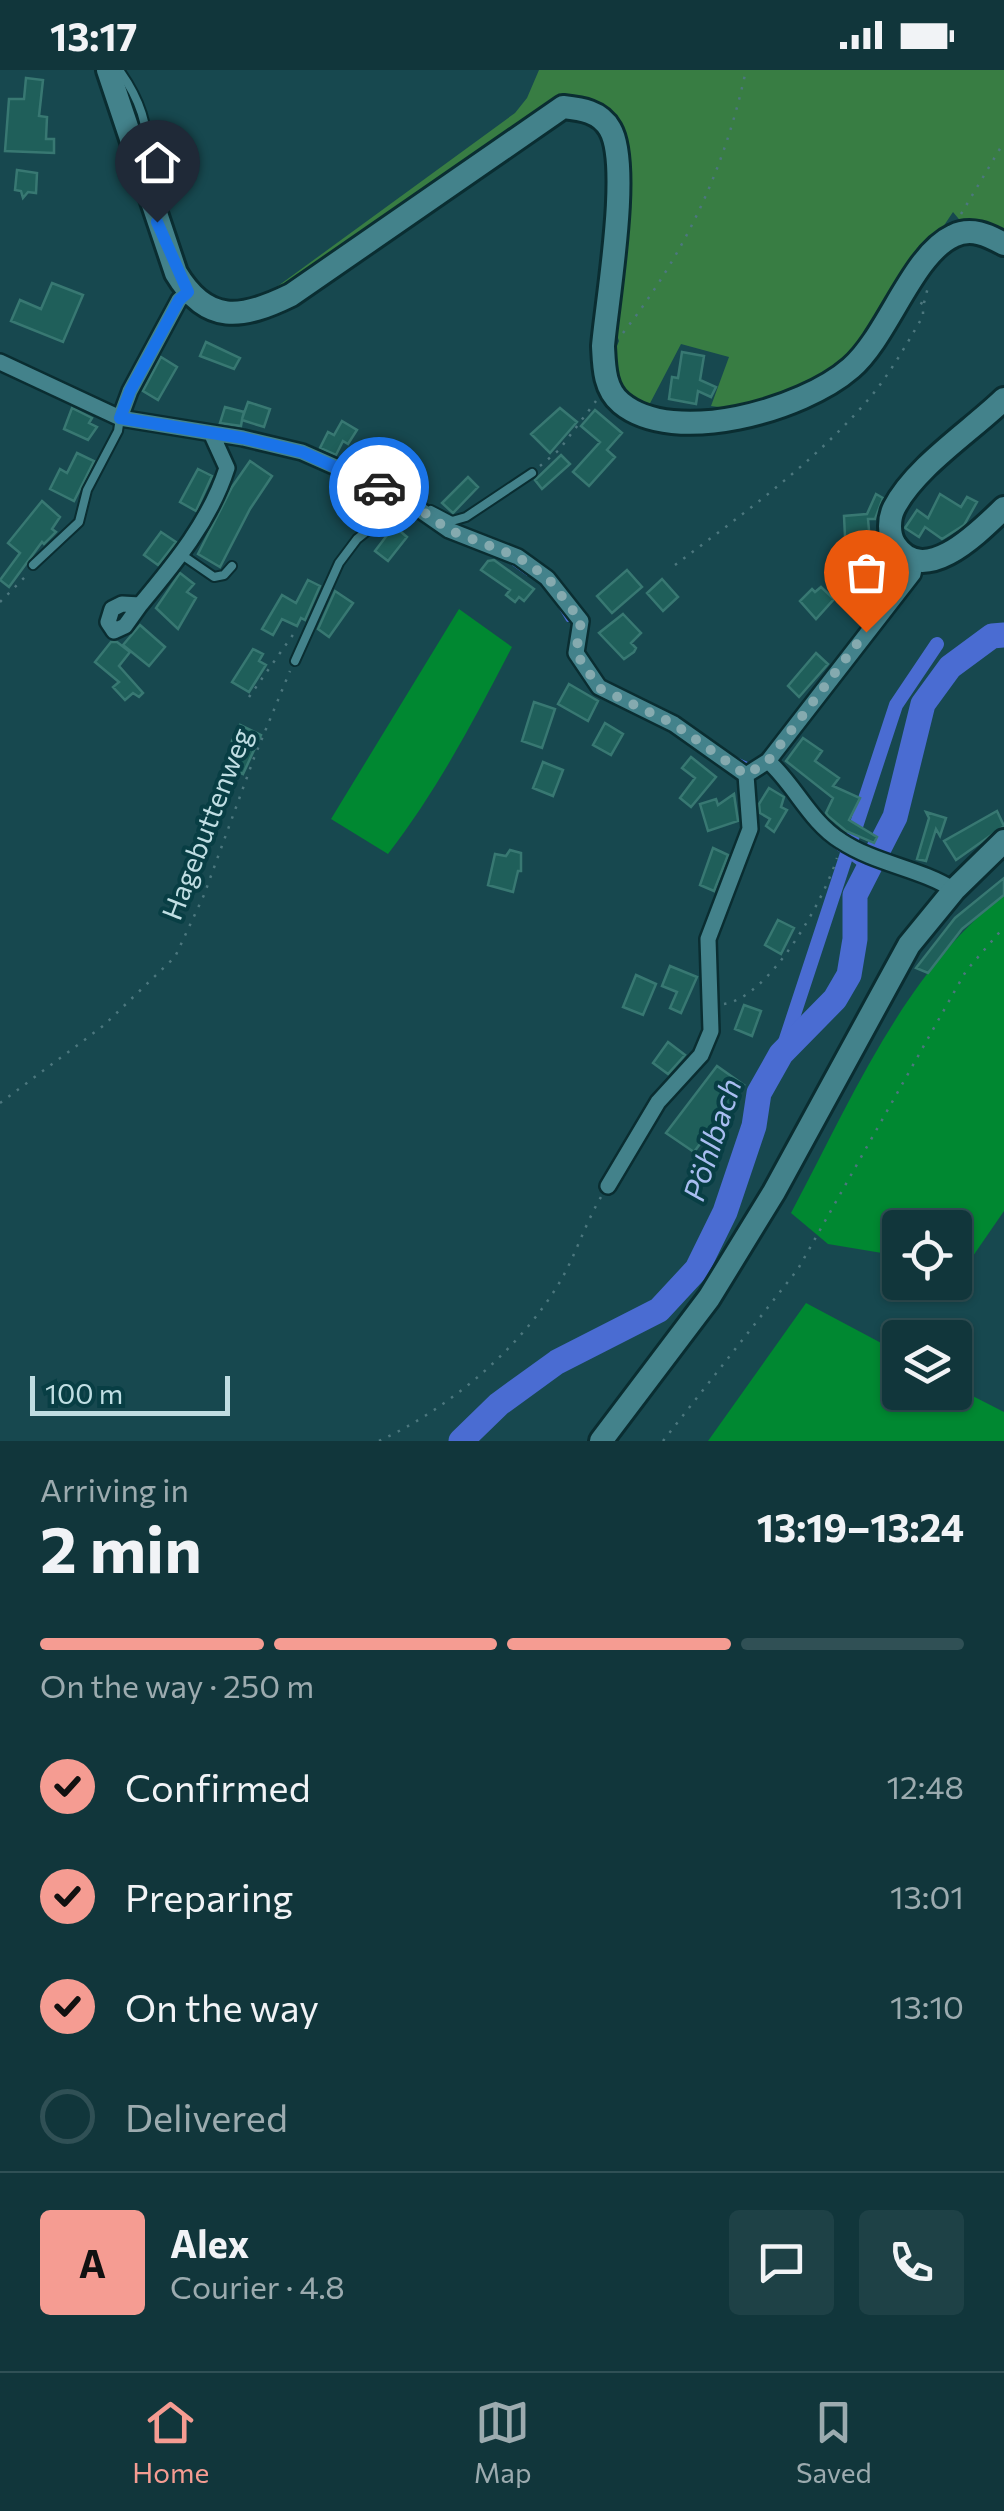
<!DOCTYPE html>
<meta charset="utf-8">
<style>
body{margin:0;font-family:Commissioner,sans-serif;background:#1e4146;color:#f1f3f6;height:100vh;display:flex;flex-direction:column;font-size:38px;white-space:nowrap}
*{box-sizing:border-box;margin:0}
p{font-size:32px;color:#9cabaf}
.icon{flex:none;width:55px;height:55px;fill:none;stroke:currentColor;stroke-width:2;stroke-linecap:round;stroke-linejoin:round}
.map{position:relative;height:1371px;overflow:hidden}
.side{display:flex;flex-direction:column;background:#11363b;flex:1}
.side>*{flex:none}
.controls{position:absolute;left:882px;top:1140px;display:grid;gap:20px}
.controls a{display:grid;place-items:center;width:90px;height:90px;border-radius:10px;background:#11363b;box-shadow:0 2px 8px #0004,0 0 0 2px #305055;font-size:50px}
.scale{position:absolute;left:30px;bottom:25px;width:200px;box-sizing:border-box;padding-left:10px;border:5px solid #c0dee3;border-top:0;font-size:28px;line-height:35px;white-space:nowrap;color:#c0dee3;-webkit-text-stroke:8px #083e44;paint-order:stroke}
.pin{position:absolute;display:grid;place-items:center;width:85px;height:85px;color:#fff;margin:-102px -42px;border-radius:50% 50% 50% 0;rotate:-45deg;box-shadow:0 0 10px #0007}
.pin .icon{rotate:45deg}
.courier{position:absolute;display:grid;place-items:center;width:100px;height:100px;margin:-50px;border:8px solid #1a73e8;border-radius:50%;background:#fff;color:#222;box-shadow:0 2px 12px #0007}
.summary em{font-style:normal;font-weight:700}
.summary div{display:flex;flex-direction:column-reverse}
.summary{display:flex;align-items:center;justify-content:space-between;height:170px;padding:0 40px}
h1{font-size:65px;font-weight:700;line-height:75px}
.bar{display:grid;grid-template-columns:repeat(4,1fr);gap:15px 10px;align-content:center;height:120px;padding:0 40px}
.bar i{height:12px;border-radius:8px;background:#305055}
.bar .selected{background:#f59c92}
.bar p{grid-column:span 4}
.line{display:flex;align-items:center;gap:25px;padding:0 40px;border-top:2px solid #305055}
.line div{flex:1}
.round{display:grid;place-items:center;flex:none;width:105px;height:105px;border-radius:10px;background:#1e4146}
ol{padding:0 40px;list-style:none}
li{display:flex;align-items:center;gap:30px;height:110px}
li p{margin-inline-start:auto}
li .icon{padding:10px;border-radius:50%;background:#f59c92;color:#111;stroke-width:4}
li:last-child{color:#9cabaf}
li i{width:55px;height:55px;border:5px solid #305055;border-radius:50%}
.status{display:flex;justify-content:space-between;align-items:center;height:70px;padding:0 50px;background:#11363b;direction:ltr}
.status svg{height:28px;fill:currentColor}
.menu{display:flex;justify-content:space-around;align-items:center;height:140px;border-top:2px solid #305055;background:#11363b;font-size:28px;color:#9cabaf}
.menu a{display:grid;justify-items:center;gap:5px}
.menu .selected{color:#f59c92}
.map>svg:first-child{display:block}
</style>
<div class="status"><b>13:17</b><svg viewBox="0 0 49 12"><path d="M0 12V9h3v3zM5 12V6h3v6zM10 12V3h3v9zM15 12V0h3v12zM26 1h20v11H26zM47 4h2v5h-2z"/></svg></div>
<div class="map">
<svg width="1004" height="1371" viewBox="0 0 1004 1371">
<rect width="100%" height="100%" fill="#17484f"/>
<!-- green -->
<path fill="#387d43" d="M539 0H1004V162C990 152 979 150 963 154L953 142 875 259 825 310 723 344 719 337 711 336 729 287 681 274 647 339 622 324 610 292 619 271 614 256 625 71C614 39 599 28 565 28L283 221 278 216 515 43 527 28Z"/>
<!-- forest -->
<path fill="#008831" d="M459 539 512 577C474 650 438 719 388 784L331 749Z
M1004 825V1141L973 1186 955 1192V1158H900V1186L828 1174 791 1143C850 1033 903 903 1004 825Z
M806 1233 900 1283V1322H955V1317L1004 1342V1371H708Z"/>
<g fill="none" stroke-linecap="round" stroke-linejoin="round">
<!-- stream -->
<path stroke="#4a6cd2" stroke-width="4" d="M511 492 528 504
M559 535 568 550
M734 688 752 696
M828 771 868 801"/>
<!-- canal -->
<path stroke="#4a6cd2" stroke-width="14" d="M781 984 896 635 937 574"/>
<!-- river -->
<path stroke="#4a6cd2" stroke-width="25" d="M461 1371 499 1334 557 1292 659 1240 697 1199 725 1142 754 1056 759 1023 781 984 835 929 849 905 855 869V825L895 747 923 634 950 597 992 566 1004 565"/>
</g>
<!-- building -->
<path fill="#1f5f5a" stroke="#387872" stroke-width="2.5" d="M26 8 43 10 39 46 47 47 46 69H54V83L5 81 9 29H24Z
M17 100 37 103 36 123 28 122 23 128 21 121 15 120Z
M52 213 83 225 63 272 11 251 20 230 41 239Z
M206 272 240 288 234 299 200 286Z
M682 282 704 286 700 310 716 317 711 327 698 321 696 334 669 329 672 307 678 308Z
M161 287 177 297 158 330 143 321Z
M248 332 270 339 264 357 242 350 241 356 220 353 225 337 244 342 242 349Z
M72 338 92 348 89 353 97 357 88 370 64 359Z
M560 338 577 352 550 383 531 364Z
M595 340 622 363 607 380 615 387 589 416 573 402 600 372 581 356Z
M342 351 357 360 348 374 343 371 336 385 320 378 328 362 334 365Z
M77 383 94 391 74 431 50 419 60 399 67 403Z
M561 385 570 394 542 419 535 410Z
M250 391 272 406 250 439 220 497 198 484 232 417Z
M198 399 212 406 196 441 180 432Z
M468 407 478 417 453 443 442 433Z
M876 424 883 428 875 449H868L870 472 856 477 857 486 846 487 844 446 867 444Z
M940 424 961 437 967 427 977 432 964 455 942 469 925 457 919 467 905 458 917 440 928 448Z
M42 431 60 447 52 459 56 462 44 474 42 472 9 517 0 510 20 483 8 473Z
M394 456 407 467 388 491 375 481Z
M161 462 176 472 158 495 144 485Z
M494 490 534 519 524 531 519 527 515 532 506 525 510 520 481 500 488 491Z
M882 491 898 505 882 526 865 512Z
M627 500 642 517 612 543 597 526Z
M180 503 194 514 187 522 196 528 178 559 156 538Z
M662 509 678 527 663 541 647 523Z
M308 510 320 516 305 550 301 548 297 556 282 549 273 565 262 559 282 525 296 533Z
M821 517 834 529 816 549 800 531 812 519 815 522Z
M335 521 353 533 329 567 318 559Z
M623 544 641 563 631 573 636 578 634 582 624 589 599 563Z
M140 555 165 577 149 596 123 575Z
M111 572H117L130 582 119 596 143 623 139 627 133 623 125 630 113 617 119 612 95 592Z
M253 579 263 584 259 591 266 595 249 622 232 612Z
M816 583 828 594 799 627 788 616Z
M569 614 598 631 588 651 558 634Z
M534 632 555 639 542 678 522 671Z
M605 653 623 664 611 685 593 675Z
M240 655 261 665 243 704 232 699 242 676 232 671Z
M803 668 822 681 815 691 839 708 833 716 860 728 849 750 877 767 874 773 846 761 828 746 826 743 833 728 786 691Z
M691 687 716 707 691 737 680 728 695 708 682 698Z
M543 692 563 700 553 726 533 718Z
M769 718 784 727 781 737 787 740 774 762 766 756 770 749 760 743 759 734Z
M734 724 738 751 708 761 700 734 716 729 718 735Z
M997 741 1004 756 956 790 944 771Z
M926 742 946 748 940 766 936 759 926 791 917 789 929 748Z
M713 778 728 785 714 821 700 815Z
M510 780 521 783V801H518L513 822 488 815 495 784 506 786Z
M1004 808V825L962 859 928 903 916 898 955 848Z
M778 850 794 858 781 884 765 875Z
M670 896 697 907 681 943 670 938 677 922 662 916Z
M636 905 656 914 643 945 623 937Z
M744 935 761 941 752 966 735 959Z
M668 972 685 985 668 1004 653 993Z
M717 996 744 1015 729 1036 733 1038 725 1050 720 1047 694 1082 666 1063Z"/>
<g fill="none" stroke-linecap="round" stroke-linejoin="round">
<!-- service casing -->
<g stroke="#0a2d31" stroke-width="12">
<path id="service" d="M119 0C140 29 149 56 148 92
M431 440 452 451 466 447 532 403
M182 485 214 507 224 505 232 496
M33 495 79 452 87 420 118 361 120 348
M295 591 339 493 357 469 406 430"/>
</g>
<!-- minor casing -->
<g stroke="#0a2d31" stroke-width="20">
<path id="minor" d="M0 292 120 348 243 368 302 382 397 424 449 460 518 487 547 508 581 551 576 583 599 617 674 654 746 705
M120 348 130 321 179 230 188 222
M140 535 125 556 114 561 108 552 112 539 122 534 140 535C175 493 210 451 227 398L212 365
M768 691C795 715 810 752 841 771 876 794 919 798 954 820
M746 705 768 691 913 504 916 489
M608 1116 658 1032 701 985 711 961 708 869 750 759 746 705"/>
</g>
<!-- secondary casing -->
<g stroke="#0a2d31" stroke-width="28">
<path id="secondary" d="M108 0 176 203C207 255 242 249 291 225L563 37C581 39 600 41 610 59 631 95 607 230 603 276 604 296 604 319 621 333 674 377 803 340 851 298 888 266 912 185 953 166 971 157 988 165 1004 174
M1004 329C971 361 915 397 894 438 889 448 888 464 895 475 925 519 981 460 1004 438
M601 1371 709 1228 774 1122 909 875 954 820 1004 771"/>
</g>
<!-- path -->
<path stroke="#4c777e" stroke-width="2.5" stroke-dasharray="2.5 8" stroke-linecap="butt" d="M961 144 1004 72
M924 233 928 217
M623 263C685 183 725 99 746 0
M540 396 559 380 596 331
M675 495C744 443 817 391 873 324 892 300 908 272 923 246V234L917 231
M0 532 27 505
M249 627 297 559
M724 934C770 927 824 830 837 788
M0 1033 103 956 175 887 204 825 254 688 290 601
M379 1371C450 1338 521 1278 561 1210 576 1184 585 1154 601 1127
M663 1371 798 1199 966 901 1004 857"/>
<!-- service -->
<use href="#service" stroke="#43828b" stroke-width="8"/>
<!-- minor -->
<use href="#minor" stroke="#43828b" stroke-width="15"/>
<!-- secondary -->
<use href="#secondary" stroke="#43828b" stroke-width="22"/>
</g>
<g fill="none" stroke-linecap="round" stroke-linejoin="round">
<!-- done -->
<path stroke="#85aaaf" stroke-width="10" stroke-dasharray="0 18" d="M379 417 398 424 449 460 518 487 548 508 581 551 576 583 599 618 674 654 746 705 768 691 866 562"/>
<!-- route -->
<path stroke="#1a73e8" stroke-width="12" d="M157 152 188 222 179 230 130 321 120 348 243 368 302 382 379 417"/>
</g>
<g text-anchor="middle" stroke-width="8" stroke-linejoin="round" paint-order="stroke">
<!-- street labels -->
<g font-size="28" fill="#c0dee3" stroke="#083e44">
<text transform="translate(207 754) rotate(-69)" y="10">Hagebuttenweg</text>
</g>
<!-- water labels -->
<g font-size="30" font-style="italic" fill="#a8bdf0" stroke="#083e44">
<text transform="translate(713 1070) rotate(-72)" y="10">Pöhlbach</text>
</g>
</g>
</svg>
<div class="controls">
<a><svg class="icon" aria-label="locate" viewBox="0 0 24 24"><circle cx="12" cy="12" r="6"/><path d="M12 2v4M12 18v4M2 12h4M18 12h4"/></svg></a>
<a><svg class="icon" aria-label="layers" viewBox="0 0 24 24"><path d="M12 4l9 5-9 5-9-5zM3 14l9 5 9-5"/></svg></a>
</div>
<div class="scale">100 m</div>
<div class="pin" style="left:866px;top:562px;background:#ea580c"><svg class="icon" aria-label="bag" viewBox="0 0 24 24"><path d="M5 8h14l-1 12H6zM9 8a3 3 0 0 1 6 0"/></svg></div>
<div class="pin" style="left:157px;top:152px;background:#1f2937"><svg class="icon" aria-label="home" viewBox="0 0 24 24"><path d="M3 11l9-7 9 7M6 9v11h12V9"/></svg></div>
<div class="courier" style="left:379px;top:417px"><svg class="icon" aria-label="car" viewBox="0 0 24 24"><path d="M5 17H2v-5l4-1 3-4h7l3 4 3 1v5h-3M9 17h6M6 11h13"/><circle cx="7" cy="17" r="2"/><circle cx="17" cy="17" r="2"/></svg></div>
</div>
<section class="side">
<div class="summary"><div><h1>2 min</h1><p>Arriving in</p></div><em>13:19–13:24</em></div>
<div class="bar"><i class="selected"></i><i class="selected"></i><i class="selected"></i><i></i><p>On the way · 250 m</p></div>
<ol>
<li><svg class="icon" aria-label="check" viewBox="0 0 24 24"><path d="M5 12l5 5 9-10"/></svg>Confirmed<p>12:48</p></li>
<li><svg class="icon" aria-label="check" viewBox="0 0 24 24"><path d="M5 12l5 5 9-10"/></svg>Preparing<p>13:01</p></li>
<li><svg class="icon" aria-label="check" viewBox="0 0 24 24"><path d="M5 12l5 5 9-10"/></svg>On the way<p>13:10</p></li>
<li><i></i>Delivered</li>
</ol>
<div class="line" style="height:180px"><b class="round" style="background:#f59c92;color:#111">A</b><div><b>Alex</b><p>Courier · 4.8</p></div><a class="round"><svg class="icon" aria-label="chat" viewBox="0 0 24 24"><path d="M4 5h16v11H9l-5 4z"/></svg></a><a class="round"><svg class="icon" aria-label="phone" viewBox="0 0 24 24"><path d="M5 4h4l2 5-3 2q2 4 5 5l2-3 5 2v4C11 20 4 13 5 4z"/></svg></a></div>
</section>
<nav class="menu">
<a class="selected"><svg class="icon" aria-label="home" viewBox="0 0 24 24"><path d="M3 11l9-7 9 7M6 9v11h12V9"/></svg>Home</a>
<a><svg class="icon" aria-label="map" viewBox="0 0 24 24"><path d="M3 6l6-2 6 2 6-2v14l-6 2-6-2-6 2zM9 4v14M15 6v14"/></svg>Map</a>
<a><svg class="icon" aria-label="saved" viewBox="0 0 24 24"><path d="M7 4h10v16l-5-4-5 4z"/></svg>Saved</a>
</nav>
